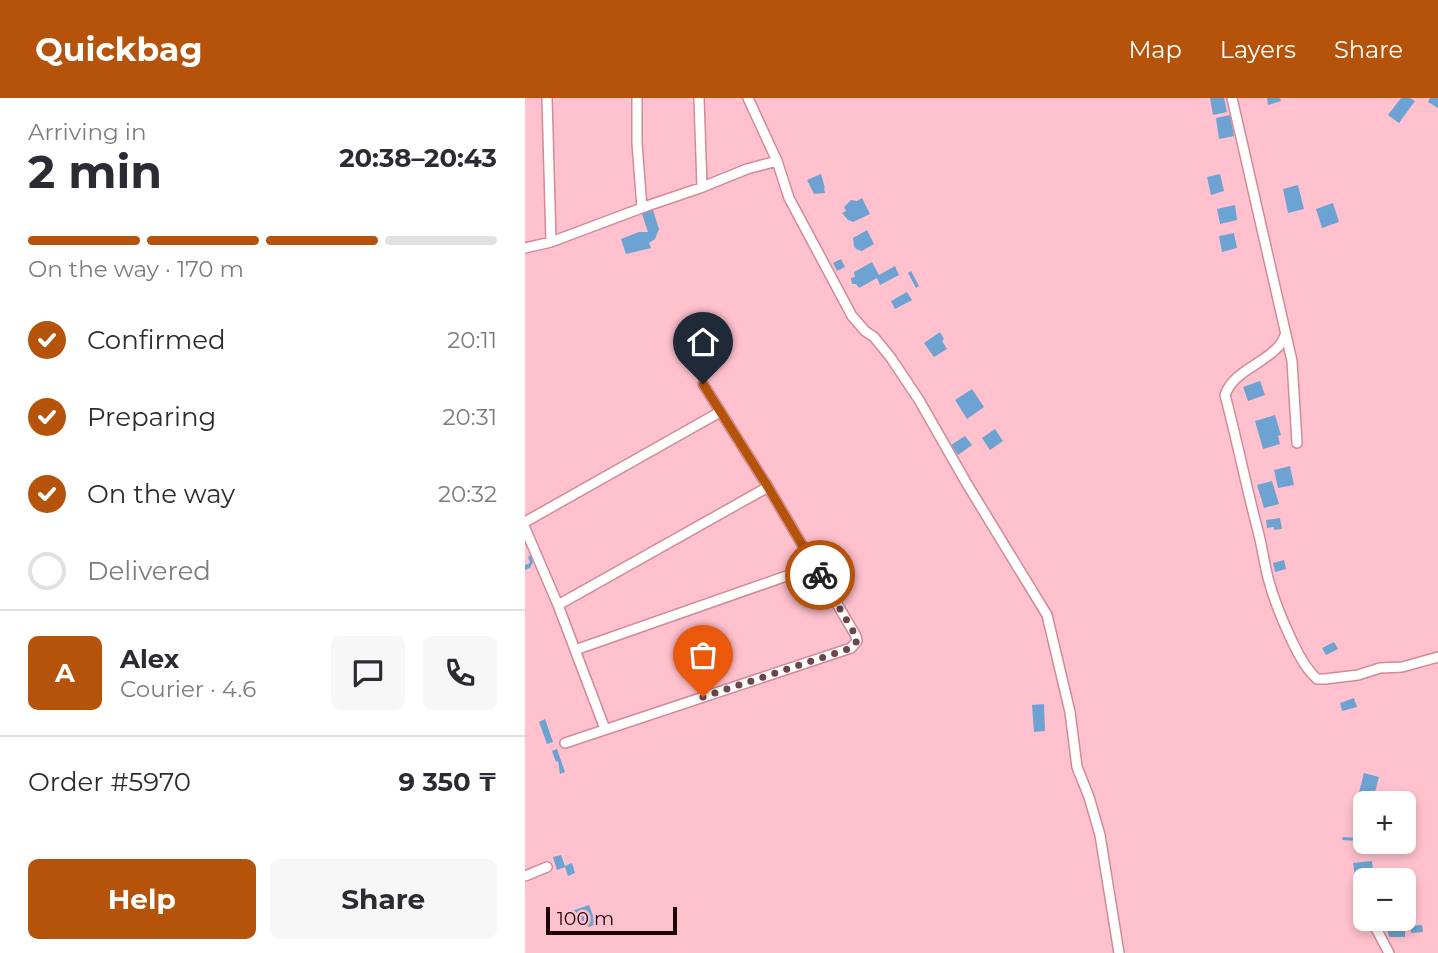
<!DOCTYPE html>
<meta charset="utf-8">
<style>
body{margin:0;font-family:Montserrat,sans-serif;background:#f7f7f7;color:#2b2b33;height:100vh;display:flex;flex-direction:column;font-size:26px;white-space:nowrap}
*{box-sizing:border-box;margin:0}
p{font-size:23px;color:#7c7c81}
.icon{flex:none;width:38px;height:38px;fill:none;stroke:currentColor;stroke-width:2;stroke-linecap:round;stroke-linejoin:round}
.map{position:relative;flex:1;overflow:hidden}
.details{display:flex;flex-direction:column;background:#fff;width:525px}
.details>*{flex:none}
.fabs{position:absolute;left:828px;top:693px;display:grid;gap:14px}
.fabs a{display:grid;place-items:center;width:63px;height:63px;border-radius:10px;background:#fff;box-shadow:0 4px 10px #0003;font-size:35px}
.scale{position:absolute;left:21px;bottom:18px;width:131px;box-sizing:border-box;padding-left:7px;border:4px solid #1b0409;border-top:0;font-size:19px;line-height:24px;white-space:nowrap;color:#1b0409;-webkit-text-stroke:5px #ffc1cd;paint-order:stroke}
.pin{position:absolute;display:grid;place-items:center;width:60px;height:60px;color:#fff;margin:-72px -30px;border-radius:50% 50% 50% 0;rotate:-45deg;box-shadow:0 0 7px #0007}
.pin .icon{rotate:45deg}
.courier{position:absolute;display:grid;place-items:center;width:70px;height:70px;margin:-35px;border:5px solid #b45309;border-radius:50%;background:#fff;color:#222;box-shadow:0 2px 9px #0007}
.headline em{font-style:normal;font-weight:700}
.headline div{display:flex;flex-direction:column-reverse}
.headline{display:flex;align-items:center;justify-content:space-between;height:119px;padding:0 28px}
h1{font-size:46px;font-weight:700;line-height:52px}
.bar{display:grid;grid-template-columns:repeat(4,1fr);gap:10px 7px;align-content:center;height:84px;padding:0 28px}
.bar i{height:9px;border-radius:5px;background:#e1e1e2}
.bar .selected{background:#b45309}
.bar p{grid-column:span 4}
.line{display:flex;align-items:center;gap:18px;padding:0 28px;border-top:2px solid #e1e1e2}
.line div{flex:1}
.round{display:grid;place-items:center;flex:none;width:74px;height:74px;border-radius:10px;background:#f7f7f7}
ol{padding:0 28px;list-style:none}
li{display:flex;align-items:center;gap:21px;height:77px}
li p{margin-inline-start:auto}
li .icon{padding:7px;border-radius:50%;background:#b45309;color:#fff;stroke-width:4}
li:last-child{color:#7c7c81}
li i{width:38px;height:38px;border:4px solid #e1e1e2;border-radius:50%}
.cta{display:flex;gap:14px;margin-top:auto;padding:14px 28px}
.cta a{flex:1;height:80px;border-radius:10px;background:#b45309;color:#fff;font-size:28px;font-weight:700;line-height:80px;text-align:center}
.cta a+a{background:#f7f7f7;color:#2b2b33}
header{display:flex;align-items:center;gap:42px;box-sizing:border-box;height:98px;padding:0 35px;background:#b45309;color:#fff}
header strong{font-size:33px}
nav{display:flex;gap:38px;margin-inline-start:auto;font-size:24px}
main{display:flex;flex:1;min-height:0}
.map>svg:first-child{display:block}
</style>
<header>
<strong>Quickbag</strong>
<nav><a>Map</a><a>Layers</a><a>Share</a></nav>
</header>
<main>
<section class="details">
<div class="headline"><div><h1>2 min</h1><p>Arriving in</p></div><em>20:38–20:43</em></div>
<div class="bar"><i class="selected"></i><i class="selected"></i><i class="selected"></i><i></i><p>On the way · 170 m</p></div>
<ol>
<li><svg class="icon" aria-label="check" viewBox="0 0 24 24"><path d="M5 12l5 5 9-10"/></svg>Confirmed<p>20:11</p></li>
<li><svg class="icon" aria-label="check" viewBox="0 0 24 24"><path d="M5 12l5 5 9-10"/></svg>Preparing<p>20:31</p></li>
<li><svg class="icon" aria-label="check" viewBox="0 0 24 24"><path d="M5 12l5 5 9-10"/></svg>On the way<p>20:32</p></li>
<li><i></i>Delivered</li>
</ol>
<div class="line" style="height:126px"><b class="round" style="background:#b45309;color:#fff">A</b><div><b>Alex</b><p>Courier · 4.6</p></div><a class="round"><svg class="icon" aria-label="chat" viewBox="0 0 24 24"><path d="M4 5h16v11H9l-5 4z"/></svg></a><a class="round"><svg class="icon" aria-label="phone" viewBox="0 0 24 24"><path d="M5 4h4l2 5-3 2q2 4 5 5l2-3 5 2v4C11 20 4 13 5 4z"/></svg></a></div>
<div class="line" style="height:91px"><div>Order #5970</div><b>9 350 ₸</b></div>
<div class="cta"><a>Help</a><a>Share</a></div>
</section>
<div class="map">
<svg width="913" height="855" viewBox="0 0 913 855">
<rect width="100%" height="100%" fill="#ffc1cd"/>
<!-- building -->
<path fill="#6ca3d2" d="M685 0H699L702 14 688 17Z
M742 0H755L756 3 743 7Z
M876 0H885L890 3 874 25 863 17Z
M905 0H913V10L903 4Z
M705 17 709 38 694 41 691 20Z
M296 76 300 90H299L300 95 289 96 282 82Z
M695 76 699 93 686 97 682 79Z
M773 87 779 111 763 115 758 91Z
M337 100 345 116 328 124 323 122 317 115 321 113 319 109 326 102 332 103Z
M808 105 814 124 797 130 791 111Z
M710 107 712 122 695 126 692 111Z
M127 109 134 131 130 141 124 145 126 150 101 156 96 141 114 134H123L116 113Z
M342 132 349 146 337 153 331 151 329 148 328 140Z
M709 135 712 150 697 154 694 138Z
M316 161 320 169 312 173 308 165Z
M347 164 354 177 370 168 374 177 355 187 352 180 334 190 331 186H327L326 180 330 179 329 174Z
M386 173 394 188 391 190 383 175Z
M382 194 387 202 370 211 366 203Z
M415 234 419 241 417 243 422 251 409 259 399 245Z
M735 283 740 297 723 303 718 289Z
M447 291 459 309 442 321 430 302Z
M750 317 756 337 753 338 755 346 738 351 730 323Z
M470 331 478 343 465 352 457 340Z
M440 338 447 347 433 357 426 347Z
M765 368 769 387 753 390 749 372Z
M747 383 754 406 739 410 732 387Z
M755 420 757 431 749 432V429L742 430 741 422Z
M6 457 8 464 5 470 0 472V467L5 465 3 459Z
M759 462 761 471 750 474 748 465Z
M809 544 813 551 801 557 797 550Z
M829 600 832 609 817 613 815 605Z
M519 606 520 633 509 634 507 607Z
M20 621 28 644 22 646 14 624Z
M32 651 40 674 35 676 33 663 31 664 27 653Z
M839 675 854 679 849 698 834 694Z
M818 739 834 740 833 743 817 742Z
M36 757 40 768 47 765 50 775 43 778 40 769 32 772 28 759Z
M847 763 848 776 830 778 828 765Z
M64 807 71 826 64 829 47 822 44 814Z
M864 824H880V839H864L862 830H864Z
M897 827 898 834 886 835V828Z"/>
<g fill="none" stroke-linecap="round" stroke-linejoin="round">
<!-- minor casing -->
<g stroke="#d28998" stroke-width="12">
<path id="minor" d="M22 0 26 144
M112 0V45L117 110
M174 0 177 89
M223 0 252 63
M707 0 767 263 772 345
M0 150 26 144 122 108 175 90 222 71 252 63 264 100 327 218 340 233 349 239 366 260 394 302 442 386 522 517 545 614 552 669 564 699 575 737 594 855
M761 235C759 240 756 247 752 250 736 267 708 274 700 297 712 342 721 388 733 433 737 448 739 464 743 480 749 503 758 524 768 545 774 558 781 571 792 581H800L833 577 855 570 877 569 913 559
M0 424 195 314
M0 430 33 507 80 631
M33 507 243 389
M50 552 290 468
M40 645 326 550 332 543 331 538 243 389 178 286
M0 778 22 769
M840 788 835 802 840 811
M846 821 864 855"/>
</g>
<!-- minor -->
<use href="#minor" stroke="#fff" stroke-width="9"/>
</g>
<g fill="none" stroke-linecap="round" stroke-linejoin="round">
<!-- done -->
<path stroke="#6b464e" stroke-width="7" stroke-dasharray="0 12.6" d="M178 599 326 550 332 543 331 538 295 477"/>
<!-- route -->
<path stroke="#b45309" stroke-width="9" d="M178 286 243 389 295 477"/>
</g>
</svg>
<div class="fabs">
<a>+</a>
<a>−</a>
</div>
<div class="scale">100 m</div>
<div class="pin" style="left:178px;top:599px;background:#ea580c"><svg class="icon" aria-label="bag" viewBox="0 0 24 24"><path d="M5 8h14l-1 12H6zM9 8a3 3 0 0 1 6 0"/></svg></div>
<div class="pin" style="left:178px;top:286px;background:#1f2937"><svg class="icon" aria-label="home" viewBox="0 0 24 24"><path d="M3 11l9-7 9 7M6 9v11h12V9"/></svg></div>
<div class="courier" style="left:295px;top:477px"><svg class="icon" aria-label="bike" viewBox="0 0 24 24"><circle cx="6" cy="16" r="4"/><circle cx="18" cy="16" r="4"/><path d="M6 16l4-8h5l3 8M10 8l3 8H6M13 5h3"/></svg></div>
</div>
</main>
